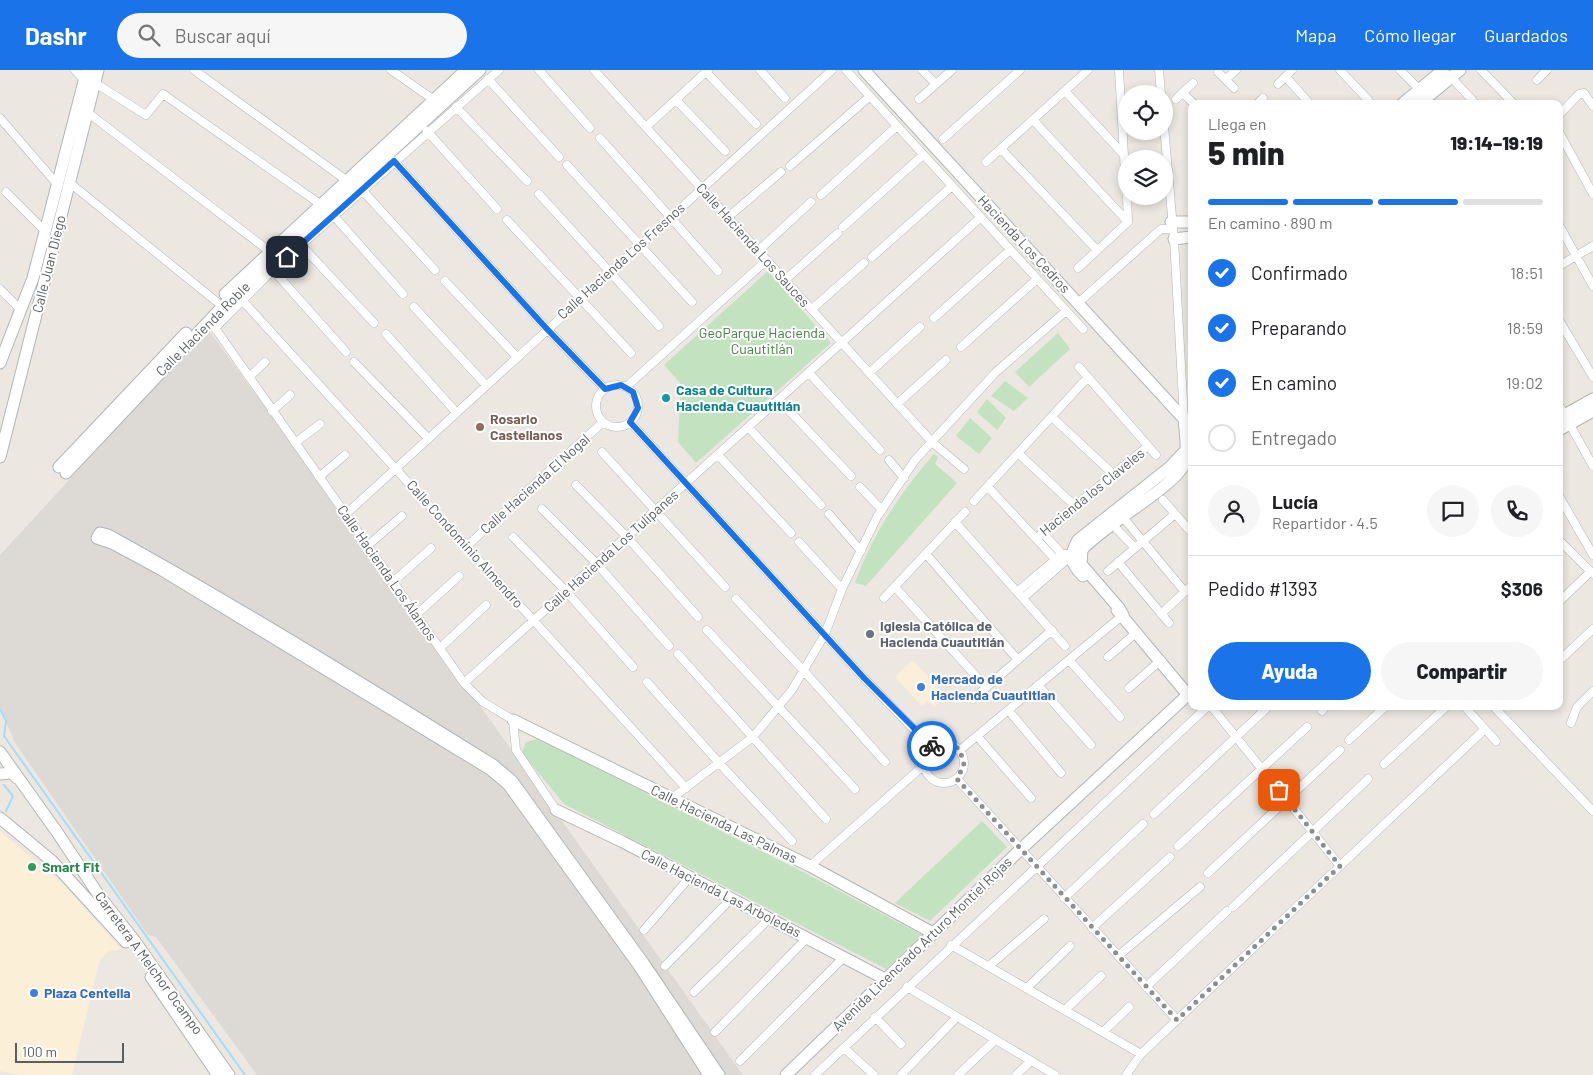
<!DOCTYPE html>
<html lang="es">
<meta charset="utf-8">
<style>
body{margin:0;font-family:Barlow,sans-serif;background:#f6f6f6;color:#202124;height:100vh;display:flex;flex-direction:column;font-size:19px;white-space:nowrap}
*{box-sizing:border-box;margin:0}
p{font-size:16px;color:#757577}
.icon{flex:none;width:28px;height:28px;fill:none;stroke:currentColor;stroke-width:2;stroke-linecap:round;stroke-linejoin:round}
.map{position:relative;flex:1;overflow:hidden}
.details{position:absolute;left:1188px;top:30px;width:375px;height:610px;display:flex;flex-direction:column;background:#fff;border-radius:10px;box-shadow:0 2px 8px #0003}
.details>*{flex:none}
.fabs{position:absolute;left:1118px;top:15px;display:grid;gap:10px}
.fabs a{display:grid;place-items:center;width:55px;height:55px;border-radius:50%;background:#fff;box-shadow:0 2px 8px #0003;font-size:25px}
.scale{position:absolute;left:15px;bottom:12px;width:109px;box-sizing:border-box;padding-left:5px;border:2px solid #5a5e61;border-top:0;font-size:14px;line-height:18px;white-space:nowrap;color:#5a5e61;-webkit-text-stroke:4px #fff;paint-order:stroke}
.pin{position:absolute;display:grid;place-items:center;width:42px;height:42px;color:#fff;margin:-21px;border-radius:10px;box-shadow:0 2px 8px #0006}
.courier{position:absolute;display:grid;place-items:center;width:50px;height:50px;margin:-25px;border:4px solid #1a73e8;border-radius:50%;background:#fff;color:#222;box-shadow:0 1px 6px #0007}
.head em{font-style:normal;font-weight:800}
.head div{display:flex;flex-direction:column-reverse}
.head{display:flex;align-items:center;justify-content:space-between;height:85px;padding:0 20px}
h1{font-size:32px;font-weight:800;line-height:38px}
.bar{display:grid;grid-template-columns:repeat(4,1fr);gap:8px 5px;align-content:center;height:60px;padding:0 20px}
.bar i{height:6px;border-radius:4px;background:#e0e0e0}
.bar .on{background:#1a73e8}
.bar p{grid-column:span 4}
.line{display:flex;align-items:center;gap:12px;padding:0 20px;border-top:1px solid #e0e0e0}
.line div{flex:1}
.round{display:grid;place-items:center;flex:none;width:52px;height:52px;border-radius:26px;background:#f6f6f6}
ol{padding:0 20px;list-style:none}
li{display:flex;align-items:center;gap:15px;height:55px}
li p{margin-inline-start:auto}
li .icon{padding:5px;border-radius:50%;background:#1a73e8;color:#fff;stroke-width:4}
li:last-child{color:#757577}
li i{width:28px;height:28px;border:2px solid #e0e0e0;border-radius:50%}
.button{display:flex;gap:10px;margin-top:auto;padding:10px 20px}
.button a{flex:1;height:58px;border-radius:30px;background:#1a73e8;color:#fff;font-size:20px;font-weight:800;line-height:58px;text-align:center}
.button a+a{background:#f6f6f6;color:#202124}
header{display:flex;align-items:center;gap:30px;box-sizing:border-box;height:70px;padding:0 25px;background:#1a73e8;color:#fff}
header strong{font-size:24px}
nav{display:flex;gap:28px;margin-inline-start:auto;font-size:18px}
.search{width:350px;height:45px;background:#f6f6f6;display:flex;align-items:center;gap:12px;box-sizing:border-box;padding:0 18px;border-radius:28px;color:#757577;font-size:19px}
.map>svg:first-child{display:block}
</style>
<header>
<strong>Dashr</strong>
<div class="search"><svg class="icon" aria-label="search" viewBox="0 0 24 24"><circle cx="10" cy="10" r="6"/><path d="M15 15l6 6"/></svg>Buscar aquí</div>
<nav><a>Mapa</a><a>Cómo llegar</a><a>Guardados</a></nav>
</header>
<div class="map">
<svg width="1593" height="1005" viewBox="0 0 1593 1005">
<rect width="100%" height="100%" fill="#ece8e1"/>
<!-- commercial -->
<path fill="#fbefd7" d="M913 590 946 626 934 637 928 631 922 636 895 607Z
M0 761 63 814 121 879 107 882 99 892 72 1005H19L0 1001Z"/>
<!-- industrial -->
<path fill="#dddad6" d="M208 259 352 456 743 1005H257L156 867 148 865 15 673 0 637V485Z"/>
<!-- green -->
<path fill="#c3e2bf" d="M768 201 831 273 696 393 678 372 681 314 664 295Z
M1058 263 1070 279 1029 317 1015 302Z
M1005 311 1028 328 1014 341 991 326Z
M987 329 1006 348 997 360 977 342Z
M970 348 992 368 979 384 956 366Z
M934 384 938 387 935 394 957 413 866 516 855 513C871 467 901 421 934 384Z
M538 669 803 802 922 865 886 899 564 734 522 683 526 672Z
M982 751 1007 777 930 851 895 833Z"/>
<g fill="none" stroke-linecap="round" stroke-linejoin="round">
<!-- stream -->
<path stroke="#a5ddf8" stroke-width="2" d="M0 639 6 651 4 666 245 1005
M4 715 13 726 6 741"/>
<!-- street casing -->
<g stroke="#b2b5b8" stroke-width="9">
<path id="street" d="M75 0 84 10
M194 0 346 110
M391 0 434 30
M499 0 273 200 215 258 464 613 483 632 513 650 516 680 556 740
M539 0 590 58
M594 0 932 372 964 399
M760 0 785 28
M846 0 1083 259
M922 0 936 14
M1119 0 1126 120
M1159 0 1161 24
M1340 0 1372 34
M1400 0 1420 20
M1481 0 1514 34
M706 2 756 54
M1218 2 1234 18
M1449 5 1476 34
M1286 7 1310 34
M488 9 559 87
M1226 9 1236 0
M1537 10 1547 0
M95 13 146 45 163 24 320 134
M1278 14 1292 0
M1065 21 1124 85
M1183 23 1194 34
M919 29 952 0
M1176 29 1193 13
M676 30 725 81
M1257 34 1263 28
M456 37 527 111
M87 42 269 181
M1559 45 1579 24 1584 23 1593 36
M0 48 57 114
M1033 50 1128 152
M1164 56 1174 169 1184 349
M646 57 708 0
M427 61 497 139
M1559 62 1593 124
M600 68 718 201
M943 69 1020 0
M1001 79 1097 180
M394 91 547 259 605 319
M986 92 1088 0
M567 95 692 232
M790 96 869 27
M70 113 217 232
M362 120 435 200
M6 122 45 161
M539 124 659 256
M821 125 897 56
M1127 126 1128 152
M334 146 403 224
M728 147 781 102
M507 150 631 283
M1559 155 1593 216
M843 157 923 85
M301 175 374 253
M758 181 811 132
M872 187 952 116
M1559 196 1593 176
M1078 198 1128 152
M273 200 346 282
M785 210 838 163
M445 211 516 286
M0 219 20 239
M242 230 686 718
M1078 233 1161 159H1172
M414 237 486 315
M812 239 864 193
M934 248 1010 180
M1559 250 1593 307
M386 264 456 342
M961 277 1037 209
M354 292 428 368
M1079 297 1156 385
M809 303 880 380
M869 303 920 257
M249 307 265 292
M596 336a21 21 0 1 1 42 0a21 21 0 1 1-42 0Z
M626 317 767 190
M779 330 851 406
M897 334 946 290
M1559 335 1564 344
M272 341 290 325
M1052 347 1113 404
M630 352 864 608 931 677
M1570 355 1593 396
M748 357 821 435
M295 373 320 354
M602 382 725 517
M1019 384 1075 436
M718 385 791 463
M889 390 904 408
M319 407 345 385
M576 415 627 467 698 547
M860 417 882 440
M988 417 1055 489
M1559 426 1593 485
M1163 430 1191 462
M974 431 1088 307
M542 439 597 494 669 576
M346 444 832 0
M829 444 861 481
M1121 445 1185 522
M1109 451 1135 478
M955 452 1065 576
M1042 462 1062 484
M513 467 566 521 633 597
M1036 468 1148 376
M1559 470 1593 504
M799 472 842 519
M367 476 402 446
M467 476 603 352
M926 484 1018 590
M1118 492 1169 553
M1108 501 1175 444
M393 512 431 478
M895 517 986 617
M1017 522 1062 484H1076
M884 528 965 442
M1023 528 1073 484
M736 529 804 601 885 692
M1559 532 1590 502
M1161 544 1191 516
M416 545 459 506
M707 560 855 719
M440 578 486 535
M678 584 826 749
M1108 587 1137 562
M1069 590 1120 647
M1559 591 1593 559
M647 612 720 694 792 771
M464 613 981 147
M1038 615 1091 675
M1129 618 1161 590
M973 629 1052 560
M1211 636 1340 796
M1464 636 1496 671
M1493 636 1593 741
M1009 641 1061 703
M1322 641 1326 636
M1571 653 1577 637 1593 621
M978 667 1031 728
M1349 670 1386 636
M924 693a20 20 0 1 1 40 0a20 20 0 1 1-40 0Z
M960 680 1123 545
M1384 694 1447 636
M957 709 1177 950
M672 728 753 667 792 620 825 564 842 519 877 447 915 390 996 302 1066 241
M1154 744 1269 636
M1178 776 1307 657
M810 796 923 696
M1208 803 1340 680
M1064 828 1143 754
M1233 837 1368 709
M1092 858 1170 787
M644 860 690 807
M951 875 1141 984
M1118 886 1200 817
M665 896 732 828
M989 896 1044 849
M907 917 1055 1005
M1146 917 1227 841
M1027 918 1070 876
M694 922 770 848
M1065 940 1101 906
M875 947 901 974
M715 962 807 868
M1103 962 1129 937
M844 978 874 1005
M740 991 844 887
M815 1005 1208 636
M901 1005 957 947
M958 1005 995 970
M1016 1005 1031 991
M1126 1005 1141 984 1485 659"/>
</g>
<!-- secondary casing -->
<g stroke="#b1b5b8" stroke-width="13">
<path id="secondary" d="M864 0 1184 349C1185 362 1188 378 1185 392 1180 414 1099 458 1082 480L1081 494 1119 538 1123 545
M1402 34 1443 0
M1419 34 1460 0
M1171 152H1191
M1174 169 1191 167
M225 224 466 0
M0 293 33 208 87 0
M1559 348 1593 329
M1559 360 1593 341
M0 387 98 0
M59 397 186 263
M66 403 225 234 480 0
M1083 506C1070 493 1069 486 1078 470L1170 397 1186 380
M1117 540 1188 625
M513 650 810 796 933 863
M0 682 57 762 100 827 134 870 229 1005
M0 704 12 703 17 708
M556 740 623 772 885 909
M0 748 52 791 126 872
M151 907 218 1005
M709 1005 640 897 508 714 490 699 162 500 112 473 97 468 100 463 108 465C239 537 366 616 493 695L512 711 644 894 719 1005
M786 1005 1021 779 1191 622"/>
</g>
<!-- street -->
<use href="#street" stroke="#fff" stroke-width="8"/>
<!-- secondary -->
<use href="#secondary" stroke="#fff" stroke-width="11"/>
</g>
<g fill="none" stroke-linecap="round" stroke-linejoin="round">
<!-- done -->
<path stroke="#8d8e8e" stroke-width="5" stroke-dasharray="0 9" d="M932 676C942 670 951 672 960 680L964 695 957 709 1177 950 1340 796 1279 720"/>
<!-- route -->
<path stroke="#1a73e8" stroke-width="6" d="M287 187 394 91 547 259 605 319 621 315 633 322 638 338 630 352 864 608 932 676"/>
</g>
<!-- markers -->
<circle fill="#0f9aa8" stroke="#fff" stroke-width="2" cx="666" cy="328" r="5"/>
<circle fill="#8d6e63" stroke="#fff" stroke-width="2" cx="480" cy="357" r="5"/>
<circle fill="#6b7280" stroke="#fff" stroke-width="2" cx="870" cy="564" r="5"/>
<g fill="#3f7fe0" stroke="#fff" stroke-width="2">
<circle cx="921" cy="617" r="5"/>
<circle cx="34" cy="923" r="5"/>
</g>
<circle fill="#2e9e5b" stroke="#fff" stroke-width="2" cx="32" cy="797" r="5"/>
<g text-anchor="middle" stroke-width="4" stroke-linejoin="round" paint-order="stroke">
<!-- street labels -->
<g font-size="14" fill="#5a5e61" stroke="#fff">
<text transform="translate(1024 174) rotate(47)" y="5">Hacienda Los Cedros</text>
<text transform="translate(753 175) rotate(48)" y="5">Calle Hacienda Los Sauces</text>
<text transform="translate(621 191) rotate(-42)" y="5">Calle Hacienda Los Fresnos</text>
<text transform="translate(49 194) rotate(-76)" y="5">Calle Juan Diego</text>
<text transform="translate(203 259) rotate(-45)" y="5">Calle Hacienda Roble</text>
<text transform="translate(535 414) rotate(-42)" y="5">Calle Hacienda El Nogal</text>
<text transform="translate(1092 422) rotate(-39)" y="5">Hacienda los Claveles</text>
<text transform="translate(465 474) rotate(48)" y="5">Calle Condominio Almendro</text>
<text transform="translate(611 481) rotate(-42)" y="5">Calle Hacienda Los Tulipanes</text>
<text transform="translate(387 503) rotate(55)" y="5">Calle Hacienda Los Álamos</text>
<text transform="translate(724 754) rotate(26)" y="5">Calle Hacienda Las Palmas</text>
<text transform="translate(721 823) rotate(27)" y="5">Calle Hacienda Las Arboledas</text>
<text transform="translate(922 874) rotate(-44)" y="5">Avenida Licenciado Arturo Montiel Rojas</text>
<text transform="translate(149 893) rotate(54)" y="5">Carretera A Melchor Ocampo</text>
</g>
<!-- park labels -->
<g font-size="14" fill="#3f803a" stroke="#fff">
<text x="762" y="268">GeoParque Hacienda<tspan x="762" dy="16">Cuautitlán</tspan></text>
</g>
<!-- culture labels -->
<g font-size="14" font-weight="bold" fill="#0d838f" stroke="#fff" text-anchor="start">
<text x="676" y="325">Casa de Cultura<tspan x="676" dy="16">Hacienda Cuautitlán</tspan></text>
</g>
<!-- education labels -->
<g font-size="14" font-weight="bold" fill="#785e54" stroke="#fff" text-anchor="start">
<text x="490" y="354">Rosario<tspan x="490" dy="16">Castellanos</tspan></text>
</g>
<!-- worship labels -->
<g font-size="14" font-weight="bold" fill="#5b616d" stroke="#fff" text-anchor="start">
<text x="880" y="561">Iglesia Católica de<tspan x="880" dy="16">Hacienda Cuautitlán</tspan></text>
</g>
<!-- shop labels -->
<g font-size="14" font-weight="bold" fill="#366cbe" stroke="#fff" text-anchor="start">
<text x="931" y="614">Mercado de<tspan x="931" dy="16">Hacienda Cuautitlan</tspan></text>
<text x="44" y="928">Plaza Centella</text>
</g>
<!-- leisure labels -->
<g font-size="14" font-weight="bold" fill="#27864d" stroke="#fff" text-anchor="start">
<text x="42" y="802">Smart Fit</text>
</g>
</g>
</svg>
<div class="fabs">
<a><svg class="icon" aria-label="locate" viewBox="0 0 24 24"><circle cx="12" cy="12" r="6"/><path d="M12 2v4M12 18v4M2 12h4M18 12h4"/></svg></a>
<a><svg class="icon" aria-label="layers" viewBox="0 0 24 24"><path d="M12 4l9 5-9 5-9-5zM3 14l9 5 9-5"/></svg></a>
</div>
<div class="scale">100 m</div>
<div class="pin" style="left:1279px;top:720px;background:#ea580c"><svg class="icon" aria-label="bag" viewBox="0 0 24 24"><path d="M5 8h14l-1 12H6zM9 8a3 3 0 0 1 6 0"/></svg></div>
<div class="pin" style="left:287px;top:187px;background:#1f2937"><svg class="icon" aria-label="home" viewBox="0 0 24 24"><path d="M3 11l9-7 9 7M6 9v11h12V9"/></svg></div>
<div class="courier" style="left:932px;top:676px"><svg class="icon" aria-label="bike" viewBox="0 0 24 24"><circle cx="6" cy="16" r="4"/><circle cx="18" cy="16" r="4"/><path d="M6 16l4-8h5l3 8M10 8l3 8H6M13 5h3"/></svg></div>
<section class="details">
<div class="head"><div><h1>5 min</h1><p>Llega en</p></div><em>19:14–19:19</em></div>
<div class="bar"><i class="on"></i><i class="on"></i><i class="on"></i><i></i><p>En camino · 890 m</p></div>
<ol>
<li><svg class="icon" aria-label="check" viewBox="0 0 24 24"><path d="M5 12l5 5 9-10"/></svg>Confirmado<p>18:51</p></li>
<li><svg class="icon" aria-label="check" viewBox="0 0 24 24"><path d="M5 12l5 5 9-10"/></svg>Preparando<p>18:59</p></li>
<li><svg class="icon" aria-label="check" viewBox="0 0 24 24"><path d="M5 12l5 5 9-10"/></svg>En camino<p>19:02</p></li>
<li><i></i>Entregado</li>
</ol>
<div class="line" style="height:90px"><a class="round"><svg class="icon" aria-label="person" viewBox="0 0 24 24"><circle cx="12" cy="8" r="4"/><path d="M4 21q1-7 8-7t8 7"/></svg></a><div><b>Lucía</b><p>Repartidor · 4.5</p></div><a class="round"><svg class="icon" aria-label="chat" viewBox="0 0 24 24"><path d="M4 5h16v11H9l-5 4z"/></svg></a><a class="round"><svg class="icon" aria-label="phone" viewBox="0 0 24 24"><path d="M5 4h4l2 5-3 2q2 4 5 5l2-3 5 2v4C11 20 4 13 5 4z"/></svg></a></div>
<div class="line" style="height:65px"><div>Pedido #1393</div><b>$306</b></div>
<div class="button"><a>Ayuda</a><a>Compartir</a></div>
</section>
</div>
